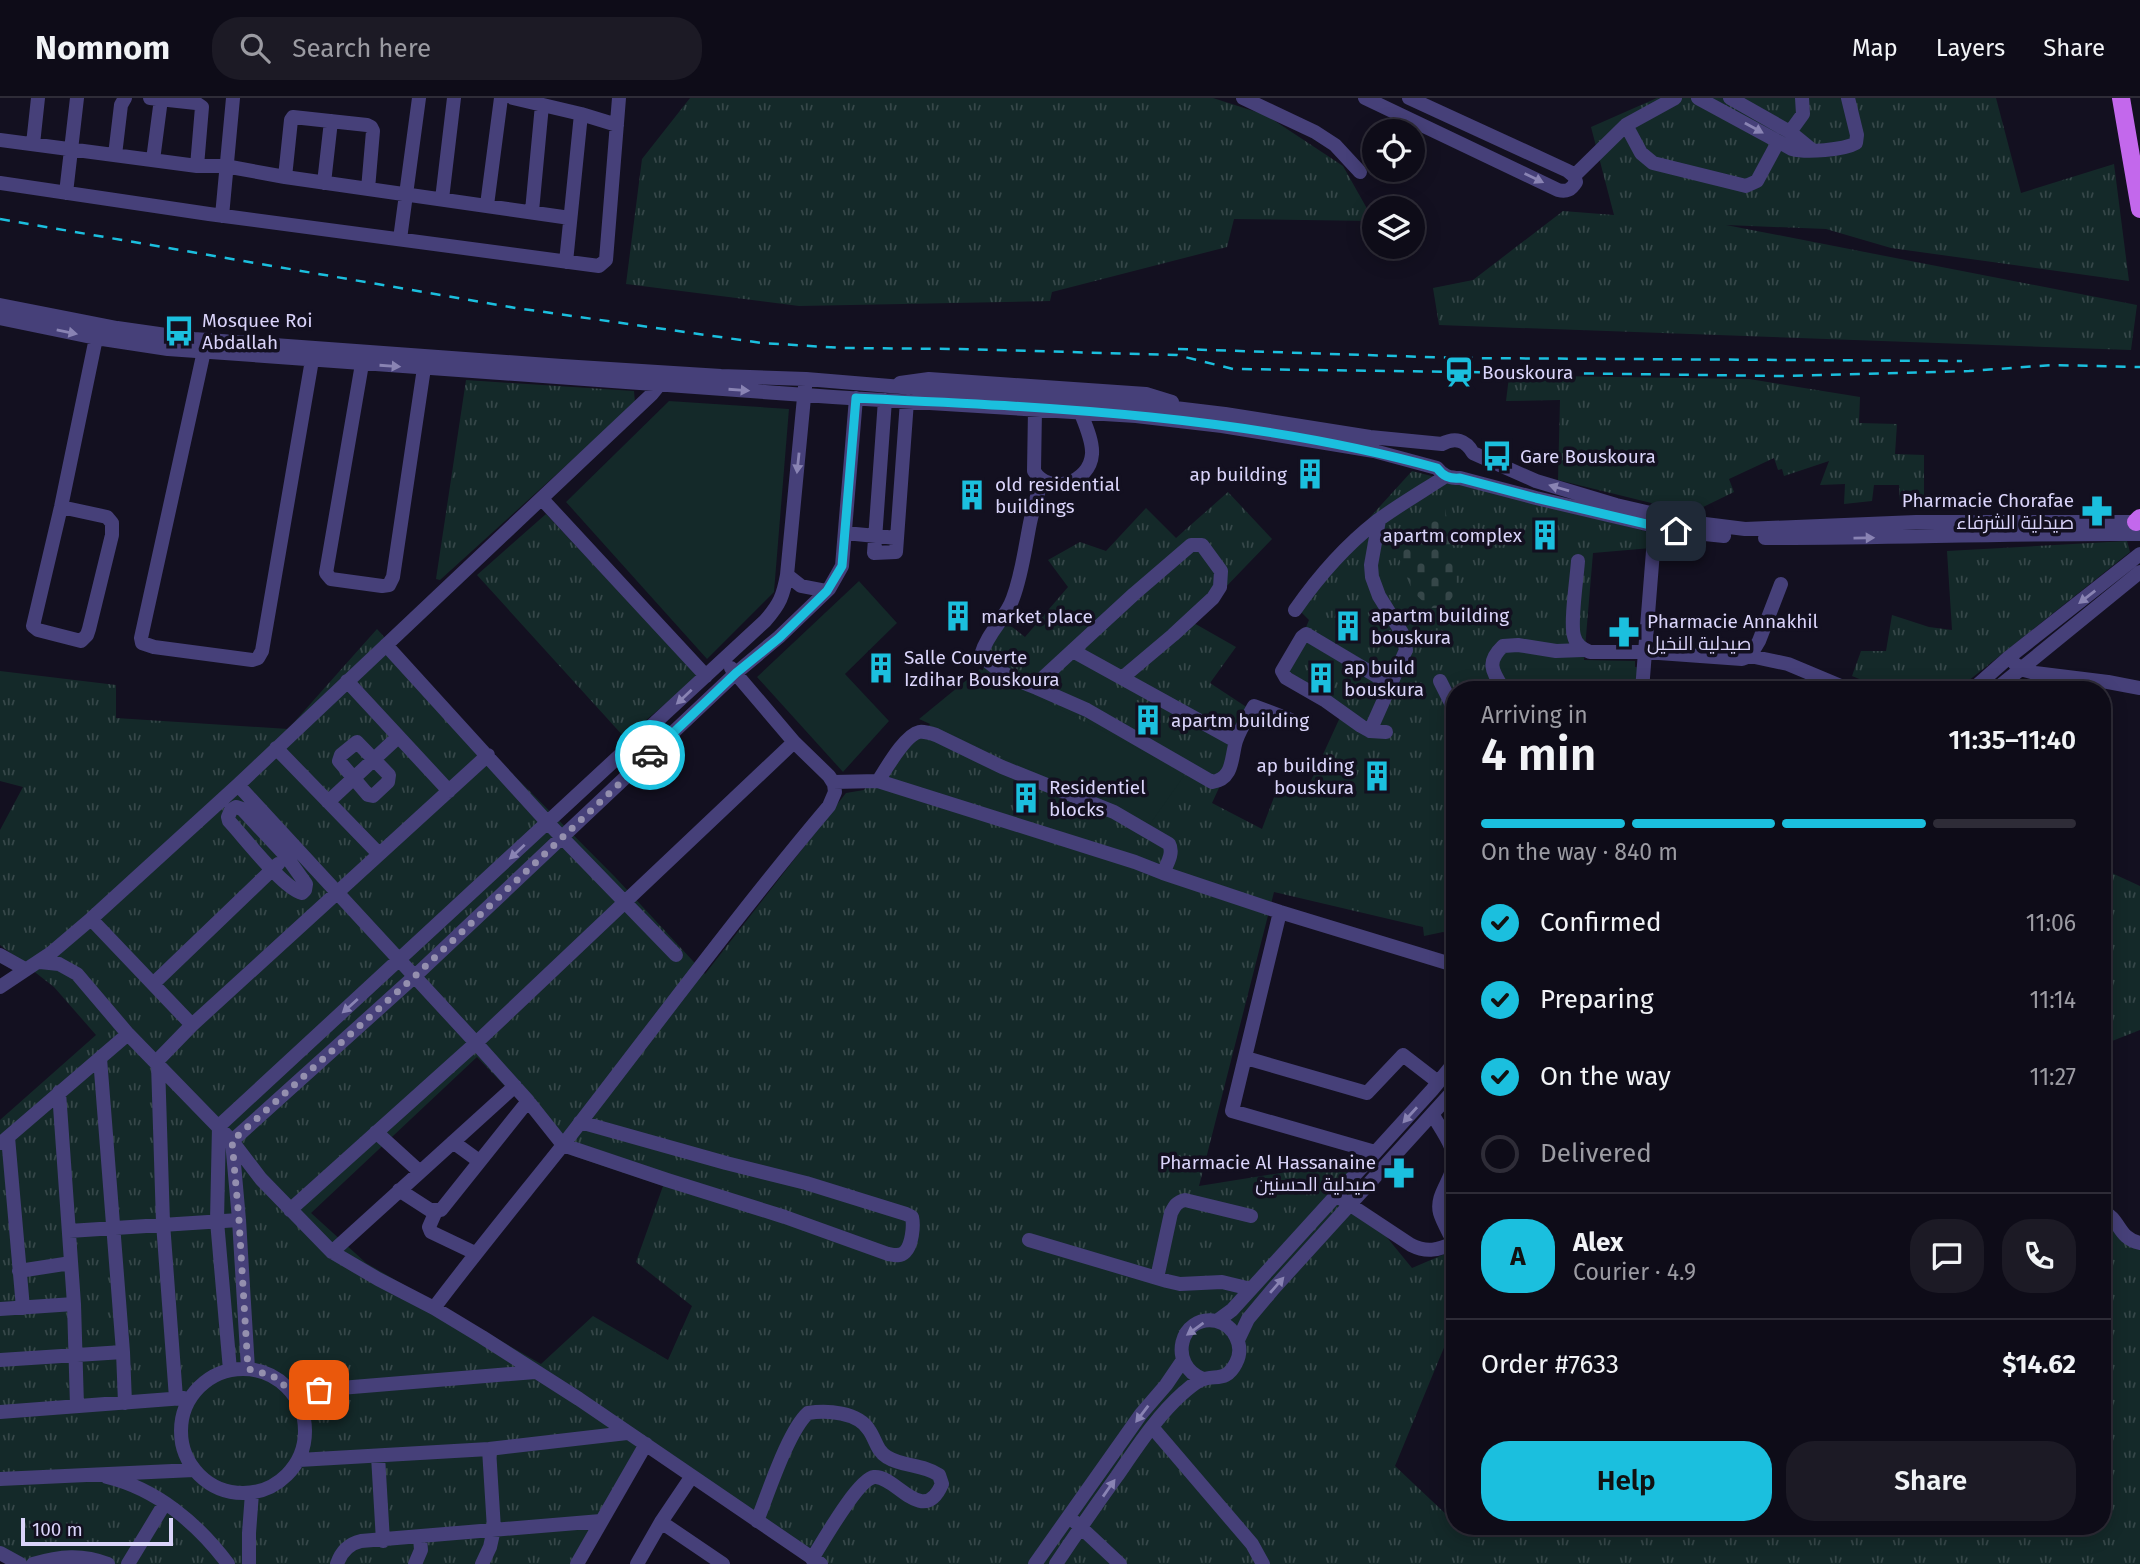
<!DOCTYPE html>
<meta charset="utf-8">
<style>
body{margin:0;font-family:"Fira Sans",Cairo,sans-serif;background:#1c1a25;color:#f1f3f6;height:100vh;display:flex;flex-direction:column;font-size:26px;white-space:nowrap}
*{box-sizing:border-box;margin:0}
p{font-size:23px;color:#9b9ba2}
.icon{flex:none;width:38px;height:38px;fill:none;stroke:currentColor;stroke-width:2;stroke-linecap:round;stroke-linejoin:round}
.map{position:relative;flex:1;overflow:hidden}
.drawer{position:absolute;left:1446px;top:583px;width:665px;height:854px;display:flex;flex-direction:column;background:#0e0c18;border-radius:28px;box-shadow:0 4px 18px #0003,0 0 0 2px #2e2c37}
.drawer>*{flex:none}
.controls{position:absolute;left:1362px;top:21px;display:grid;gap:14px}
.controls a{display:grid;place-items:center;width:63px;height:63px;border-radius:50%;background:#0e0c18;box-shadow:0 4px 18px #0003,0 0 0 2px #2e2c37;font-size:35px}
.scale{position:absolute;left:21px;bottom:18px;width:152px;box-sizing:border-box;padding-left:7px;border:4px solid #dad4fa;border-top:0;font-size:19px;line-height:24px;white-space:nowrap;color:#dad4fa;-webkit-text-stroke:5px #131020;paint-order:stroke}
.pin{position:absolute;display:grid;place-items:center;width:60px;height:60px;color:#fff;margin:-30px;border-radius:14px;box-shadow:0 4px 10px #0006}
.courier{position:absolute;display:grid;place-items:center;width:70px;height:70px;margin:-35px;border:5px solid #1bbfde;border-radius:50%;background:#fff;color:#222;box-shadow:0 2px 9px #0007}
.summary em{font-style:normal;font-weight:600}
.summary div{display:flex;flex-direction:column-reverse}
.summary{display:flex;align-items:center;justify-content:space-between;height:119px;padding:0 35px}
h1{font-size:46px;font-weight:600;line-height:52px}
.bar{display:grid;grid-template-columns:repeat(4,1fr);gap:10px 7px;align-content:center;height:84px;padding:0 35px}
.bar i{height:9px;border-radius:5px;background:#2e2c37}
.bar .selected{background:#1bbfde}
.bar p{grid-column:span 4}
.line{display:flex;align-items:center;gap:18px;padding:0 35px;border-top:2px solid #2e2c37}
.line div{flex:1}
.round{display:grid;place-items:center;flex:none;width:74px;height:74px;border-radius:28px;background:#1c1a25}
ol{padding:0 35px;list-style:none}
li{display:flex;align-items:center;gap:21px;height:77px}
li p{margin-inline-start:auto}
li .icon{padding:7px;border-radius:50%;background:#1bbfde;color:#111;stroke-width:4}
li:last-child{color:#9b9ba2}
li i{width:38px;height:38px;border:4px solid #2e2c37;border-radius:50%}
.button{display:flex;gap:14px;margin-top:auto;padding:14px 35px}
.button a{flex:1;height:80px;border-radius:28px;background:#1bbfde;color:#111;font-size:28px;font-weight:600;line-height:80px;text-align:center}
.button a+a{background:#1c1a25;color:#f1f3f6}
header{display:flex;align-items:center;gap:42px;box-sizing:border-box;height:98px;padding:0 35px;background:#0e0c18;border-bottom:2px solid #2e2c37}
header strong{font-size:33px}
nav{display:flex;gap:38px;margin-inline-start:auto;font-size:24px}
.search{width:490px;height:63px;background:#1c1a25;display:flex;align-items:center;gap:18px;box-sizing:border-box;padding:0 24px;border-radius:28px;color:#9b9ba2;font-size:26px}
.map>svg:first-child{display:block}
</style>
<header>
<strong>Nomnom</strong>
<div class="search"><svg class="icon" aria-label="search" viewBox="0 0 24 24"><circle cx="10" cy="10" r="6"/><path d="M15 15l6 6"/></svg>Search here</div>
<nav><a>Map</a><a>Layers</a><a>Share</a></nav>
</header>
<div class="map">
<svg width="2140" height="1466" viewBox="0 0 2140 1466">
<defs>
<pattern id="grass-tufts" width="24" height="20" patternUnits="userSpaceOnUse" patternTransform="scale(1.75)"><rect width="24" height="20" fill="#142929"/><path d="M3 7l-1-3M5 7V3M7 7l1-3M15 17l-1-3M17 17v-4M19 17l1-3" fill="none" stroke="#364749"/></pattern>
<pattern id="cemetery-stones" width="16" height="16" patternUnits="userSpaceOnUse" patternTransform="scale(1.75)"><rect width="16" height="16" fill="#142929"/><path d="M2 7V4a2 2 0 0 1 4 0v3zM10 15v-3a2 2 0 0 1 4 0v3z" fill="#364749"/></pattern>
</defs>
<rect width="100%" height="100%" fill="#131020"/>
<!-- grass -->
<path fill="url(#grass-tufts)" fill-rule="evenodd" d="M690 0H1213L1266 17 1343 68 1374 123 1234 121 1227 149 1052 194 1050 203 799 208 626 186 642 61Z
M1657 0H1996L2021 95 2114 66 2129 183 1891 150 1826 131 1726 127 2137 207 2131 252 1439 227 1433 190 1473 182 1563 113 1614 117 1591 29Z
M1552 278 1749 281 1860 299 1859 325 1897 326 1895 356 1924 357V405L1900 403 1899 387H1874L1872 403 1844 406 1845 386 1820 387 1829 363 1784 378 1782 371 1778 372 1774 360 1729 381 1734 394 1697 412 1696 416 1558 382 1560 302 1506 303 1509 279Z
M466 282 634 293 635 305 440 482 436 481Z
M1412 373 1652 435 1651 450 1593 455 1584 562 1635 563V569L1645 570 1642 591 1454 592V838L1443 834 1424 838 1423 829 1274 794 1199 1088 1349 1064 1357 1103 1412 1170 1454 1152V1233L1450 1235 1395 1368 1449 1419 1454 1417V1428H2102V1096L2124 1141H2140V1466H829L649 1341 576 1466H24L0 1453V1022L96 937 54 889 0 847V732L23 689 0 683V573L116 587V620L288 631 377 531 457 620 615 779 705 876 846 695 864 692 883 666 979 585 999 519 1025 539 1068 489 1048 462 1080 444 1106 453 1146 410 1176 440 1228 394 1272 441 1192 524 1236 549 1210 585 1254 614 1212 705 1262 731 1279 686 1304 698 1342 615 1285 580 1309 522 1292 505ZM477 959 571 1057 663 1088 636 1164 692 1208 668 1262 593 1218 541 1266 366 1165 311 1115Z
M546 416 698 578 625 640 477 477Z
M2127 443 2130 454 1958 591H1884L1852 578 1861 553H1886L1892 517 1929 529 1952 532 1947 453Z
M2102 767 2114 776 2140 788V932L2102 947Z"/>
<!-- cemetery -->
<path fill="url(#cemetery-stones)" d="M1444 402 1457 493 1444 510H1430L1413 494 1398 458 1415 434Z"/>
<!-- green -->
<path fill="#142929" d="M669 303 789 311 774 494 707 561 566 404Z
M859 483 897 525 845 576 889 623 843 674 757 579Z
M980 571 1186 675 1150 726 919 621Z"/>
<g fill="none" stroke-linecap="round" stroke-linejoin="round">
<!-- minor -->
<path stroke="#464079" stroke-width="14" d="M150 0 196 5 202 9 197 68
M513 0 581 16 617 27
M1243 0 1315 34 1335 47 1360 74
M1365 0 1558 92C1567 94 1571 92 1576 84L1574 78 1568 73 1409 0
M1698 0 1792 51C1806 55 1844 52 1856 45L1857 37 1848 0
M1730 0 1790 34 1812 52
M1626 27 1641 55 1653 65 1746 88 1757 83 1778 44
M1790 34 1803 16 1802 0
M0 42 197 68H225L285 79 570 120
M33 46 38 0
M115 57 121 7 125 0
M153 62 161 1
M1574 78 1626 27 1675 0
M285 79 291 22 293 19 367 27 371 29 373 33 368 91
M0 85 209 116 599 168 606 162 619 0
M324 85 331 23
M66 95 77 0
M442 101 454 0
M487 107 501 0
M532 113 542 7
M222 118 233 0
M400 141 419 0
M566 164 581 16
M0 207 117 230 194 241 562 268 721 278 806 281 1010 298 1150 307 1225 316 1370 339 1442 346C1455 339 1466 342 1473 355L1536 383 1616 407 1689 424 1745 431 1916 424H2136
M0 220 96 240 168 251 833 299 1136 318 1222 328 1374 353 1437 370C1443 378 1449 380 1460 380L1536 400 1676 433 1724 438
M204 253 141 540 142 545 154 549 252 562 258 560 262 553 312 262
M362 266 326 475 331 481 382 488 389 487 393 479 424 270
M900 285 929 281 1146 296 1172 304
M885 302 874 455 896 454 907 303
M1035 311 1034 373C1049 398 1090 385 1092 356 1093 343 1085 326 1080 313
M1042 382C1038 396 1033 410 1030 425 1025 450 1022 476 1013 500 1006 521 988 533 981 557 997 574 1016 582 1037 590L1044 579 1134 496 1191 447H1202L1221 473 1220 489 1213 500 1173 537 1122 580
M542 401 706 578
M61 409 107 419 112 425V437L89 531 87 537 81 543 38 532 33 528 61 409 96 240
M845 435 897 440
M1765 440C1890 440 2015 435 2140 436
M1578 463C1577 479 1570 525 1574 538 1576 547 1582 551 1590 554H1645L1742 561 1750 558 1788 566 1850 592
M787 477 801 488 827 493
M1295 512C1318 479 1345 448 1377 423 1399 407 1423 393 1446 378
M386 547 548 725 676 857
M1073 553 1236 643
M1750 558 1759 543 1781 486
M2015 566 2024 572 2035 575 2108 584 2140 590
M347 583 449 693
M1440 583 1454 611
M1037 590 1087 612 1212 684C1234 681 1231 659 1236 643 1240 631 1248 619 1254 608L1291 622
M1504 592C1493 574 1485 565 1503 548L1518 547 1556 553 1583 552
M1642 592 1655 428
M1972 592 2008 560 2140 456
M1995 592 2140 474
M1370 633 1406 552 1402 535 1379 498 1372 479 1371 467 1379 422
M1386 634 1370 633 1361 628 1326 603 1286 580 1282 573 1302 539 1306 536 1390 586
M357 644 389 677 388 684 373 698 368 697 339 663 341 657Z
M276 650 379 756
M833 684 878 683 1135 764 1163 775C1167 766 1174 755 1169 746L1114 714 1002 669 936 637C930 635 924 633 919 634 905 637 886 671 878 683
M238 687 476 945 528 1003 563 1047 667 1082 785 1119 888 1156C894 1157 900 1159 905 1154 912 1147 914 1128 912 1119L906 1116 806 1085 726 1065 580 1024
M328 704 398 639
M236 709 242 711 286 758 306 786 305 792 302 795C283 790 244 739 229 723L228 719 231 712Z
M1163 775 1280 814 1454 867
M1280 814 1232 1013 1375 1054
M91 821 192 927
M0 857 25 871
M40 864 59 866 77 876 128 936 232 1043 261 1081 332 1154 378 1181 434 1210 482 1239 579 1301 821 1466
M153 886 278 766
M0 889 51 855 91 821 238 687 652 296 660 286
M100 960 123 1254 125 1305
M1246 960 1367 995 1403 957 1438 984
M156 964 192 927 488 657
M158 966 163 1125 176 1300
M59 994 74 1206 77 1308
M376 1034 420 1074
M8 1039 23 1210
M453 1044 479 1063
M1 1045 128 936
M399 1092 430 1112H441L528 1003
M1343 1102 1411 1147C1427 1155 1438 1152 1454 1145 1450 1136 1443 1125 1440 1115 1435 1096 1454 1081 1454 1062 1453 1046 1440 1030 1433 1017
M290 1112 476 945 794 644
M436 1113 429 1129 431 1134 475 1155
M2102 1113C2121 1121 2117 1140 2140 1145
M69 1133 239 1122
M1029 1142 1167 1183 1180 1186 1222 1184 1251 1191
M332 1154 515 988
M19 1173 71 1165
M1157 1180 1171 1115C1175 1107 1177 1104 1185 1102L1251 1118
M434 1210C476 1154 520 1101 563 1047 651 934 736 818 829 708L835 694 834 686 829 678 794 644 731 570
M0 1211 74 1206
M1217 1223 1232 1212 1432 992 1454 965
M1238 1242 1248 1221 1274 1190 1454 992
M0 1262 123 1254
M248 1271 239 1122 232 1043 415 878 736 575 779 539 829 491 842 468 856 300
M181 1333a62 62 0 1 1 124 0a62 62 0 1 1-124 0Z
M230 1272 217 1123 219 1028 765 523C780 506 783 498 787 477L805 289
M292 1294 535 1274
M0 1314 184 1300
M1152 1329 1252 1446 1263 1466
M378 1358 383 1443
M299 1362 489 1351 627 1335
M107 1379C157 1391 198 1426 228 1466
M0 1381 194 1372
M757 1423C768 1396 788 1333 808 1315 827 1312 858 1314 869 1332 876 1342 876 1352 887 1359 903 1369 923 1366 939 1377L942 1386C923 1430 895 1376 874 1379 858 1381 822 1445 812 1461
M661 1424 723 1466
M1075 1424 1120 1466
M0 1455 20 1466
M33 1466C60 1458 82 1456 108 1466
M128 1466 165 1405
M249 1466V1435L252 1395
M337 1466C341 1454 348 1446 361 1443L601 1423
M415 1466 421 1452 420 1440
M482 1466 490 1449 494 1431 489 1351
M577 1466 646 1346
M637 1466 661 1424 692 1378
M1035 1466 1141 1316 1166 1287 1183 1262
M1056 1466C1076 1436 1096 1407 1117 1378 1137 1349 1157 1318 1183 1295 1189 1290 1194 1285 1201 1282 1215 1276 1226 1285 1236 1265 1245 1248 1234 1227 1216 1223 1180 1216 1167 1267 1203 1281"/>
<!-- major -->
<path stroke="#c368ec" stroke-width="18" d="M2121 0 2140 111
M2136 424 2140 420"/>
<!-- rail -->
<path stroke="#1bbfde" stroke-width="2.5" stroke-dasharray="10 9" stroke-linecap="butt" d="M0 121 516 210 762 245 842 250 960 251 1177 257 1233 271 1780 278 1969 273 2052 267 2140 269
M1178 251 1458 260 1962 263"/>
</g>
<!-- one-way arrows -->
<defs><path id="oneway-solid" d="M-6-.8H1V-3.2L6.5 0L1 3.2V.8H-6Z" transform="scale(1.75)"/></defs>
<g fill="#8983b3">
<use href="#oneway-solid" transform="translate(1754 30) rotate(29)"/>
<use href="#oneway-solid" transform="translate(1534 80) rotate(26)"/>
<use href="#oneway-solid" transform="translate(67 234) rotate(11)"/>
<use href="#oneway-solid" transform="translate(390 268) rotate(4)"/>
<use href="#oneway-solid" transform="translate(739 292) rotate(4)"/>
<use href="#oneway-solid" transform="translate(798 365) rotate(96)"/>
<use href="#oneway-solid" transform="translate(1559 390) rotate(-164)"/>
<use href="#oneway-solid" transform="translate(1864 440) rotate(-1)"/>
<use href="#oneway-solid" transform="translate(2087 499) rotate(142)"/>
<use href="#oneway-solid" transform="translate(684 599) rotate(137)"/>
<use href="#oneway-solid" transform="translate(517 754) rotate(137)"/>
<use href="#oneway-solid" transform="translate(350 908) rotate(138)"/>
<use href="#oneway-solid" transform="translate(1410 1017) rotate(132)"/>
<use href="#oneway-solid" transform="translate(1277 1187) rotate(-49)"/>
<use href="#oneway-solid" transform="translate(1195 1231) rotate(144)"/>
<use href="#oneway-solid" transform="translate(1142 1316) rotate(127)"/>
<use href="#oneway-solid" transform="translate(1109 1390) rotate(-55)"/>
</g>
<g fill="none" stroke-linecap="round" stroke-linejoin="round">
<!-- done -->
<path stroke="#948fae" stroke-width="7" stroke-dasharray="0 12.6" d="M319 1292 292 1294 273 1278 248 1271 239 1122 232 1043 415 878 650 657"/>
<!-- route -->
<path stroke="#1bbfde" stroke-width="9" d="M650 657 736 575 779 540 827 493 842 468 856 300C1050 309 1249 318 1437 370 1443 378 1449 381 1460 380L1536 400 1676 433"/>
</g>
<!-- icons -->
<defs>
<g id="bus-bare" transform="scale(2.415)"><path d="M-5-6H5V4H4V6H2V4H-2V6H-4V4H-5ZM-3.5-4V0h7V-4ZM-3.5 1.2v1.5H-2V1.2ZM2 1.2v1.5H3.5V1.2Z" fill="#1bbfde" stroke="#131020" stroke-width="2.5" paint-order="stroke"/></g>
<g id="station-bare" transform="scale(2.415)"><path d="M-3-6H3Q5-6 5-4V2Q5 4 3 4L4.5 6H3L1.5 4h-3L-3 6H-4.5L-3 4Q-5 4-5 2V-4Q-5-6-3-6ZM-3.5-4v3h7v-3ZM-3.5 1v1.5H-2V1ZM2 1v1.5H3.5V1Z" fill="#1bbfde" stroke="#131020" stroke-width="2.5" paint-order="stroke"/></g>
<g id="building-bare" transform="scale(2.415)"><path d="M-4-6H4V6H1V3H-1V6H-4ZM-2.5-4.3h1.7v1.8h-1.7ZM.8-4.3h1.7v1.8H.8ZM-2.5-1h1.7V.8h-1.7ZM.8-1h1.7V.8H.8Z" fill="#1bbfde" stroke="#131020" stroke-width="2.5" paint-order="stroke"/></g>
<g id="pharmacy-bare" transform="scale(2.415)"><path d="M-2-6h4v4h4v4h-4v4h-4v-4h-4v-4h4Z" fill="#1bbfde" stroke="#131020" stroke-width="2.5" paint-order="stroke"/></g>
</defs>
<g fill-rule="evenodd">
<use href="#bus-bare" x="179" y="233"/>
<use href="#station-bare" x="1459" y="274"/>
<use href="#bus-bare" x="1497" y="358"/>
<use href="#building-bare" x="1310" y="376"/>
<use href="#building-bare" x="972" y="397"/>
<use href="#pharmacy-bare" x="2097" y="413"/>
<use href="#building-bare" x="1545" y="437"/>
<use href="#building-bare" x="958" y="518"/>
<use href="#building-bare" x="1348" y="528"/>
<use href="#pharmacy-bare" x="1624" y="534"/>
<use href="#building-bare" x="881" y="570"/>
<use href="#building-bare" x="1321" y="580"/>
<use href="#building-bare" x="1148" y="622"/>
<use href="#building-bare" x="1377" y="678"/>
<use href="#building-bare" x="1026" y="700"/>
<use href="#pharmacy-bare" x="1399" y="1075"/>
</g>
<g text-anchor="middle" stroke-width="7" stroke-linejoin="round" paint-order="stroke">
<!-- poi labels -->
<g font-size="19" fill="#dad4fa" stroke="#131020" text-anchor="start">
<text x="202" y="229">Mosquee Roi<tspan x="202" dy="22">Abdallah</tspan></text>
<text x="1482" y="281">Bouskoura</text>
<text x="1520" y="365">Gare Bouskoura</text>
<text x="1287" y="383" text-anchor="end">ap building</text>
<text x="995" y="393">old residential<tspan x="995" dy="22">buildings</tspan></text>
<text x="2074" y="409" text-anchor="end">Pharmacie Chorafae<tspan x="2074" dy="22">صيدلية الشرفاء</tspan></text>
<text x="1522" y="444" text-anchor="end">apartm complex</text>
<text x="1371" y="524">apartm building<tspan x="1371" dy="22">bouskura</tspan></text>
<text x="981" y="525">market place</text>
<text x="1647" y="530">Pharmacie Annakhil<tspan x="1647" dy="22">صيدلية النخيل</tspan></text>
<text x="904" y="566">Salle Couverte<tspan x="904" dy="22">Izdihar Bouskoura</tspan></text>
<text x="1344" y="576">ap build<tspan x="1344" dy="22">bouskura</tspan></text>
<text x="1171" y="629">apartm building</text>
<text x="1354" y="674" text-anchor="end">ap building<tspan x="1354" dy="22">bouskura</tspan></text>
<text x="1049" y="696">Residentiel<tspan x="1049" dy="22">blocks</tspan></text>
<text x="1376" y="1071" text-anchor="end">Pharmacie Al Hassanaine<tspan x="1376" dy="22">صيدلية الحسنين</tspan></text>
</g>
</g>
</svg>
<div class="controls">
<a><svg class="icon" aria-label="locate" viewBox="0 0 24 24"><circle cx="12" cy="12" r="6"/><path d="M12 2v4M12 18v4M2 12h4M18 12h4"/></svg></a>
<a><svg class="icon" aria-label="layers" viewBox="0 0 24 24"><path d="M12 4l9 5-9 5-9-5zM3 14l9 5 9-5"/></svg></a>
</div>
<div class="scale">100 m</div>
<div class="pin" style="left:319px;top:1292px;background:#ea580c"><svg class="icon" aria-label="bag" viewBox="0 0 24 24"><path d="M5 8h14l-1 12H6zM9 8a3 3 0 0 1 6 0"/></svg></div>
<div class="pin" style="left:1676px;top:433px;background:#1f2937"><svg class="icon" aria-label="home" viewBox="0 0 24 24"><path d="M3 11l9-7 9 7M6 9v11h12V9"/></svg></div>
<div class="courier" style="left:650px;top:657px"><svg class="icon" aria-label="car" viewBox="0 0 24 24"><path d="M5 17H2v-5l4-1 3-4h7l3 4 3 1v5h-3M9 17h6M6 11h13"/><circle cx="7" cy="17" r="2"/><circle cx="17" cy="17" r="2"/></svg></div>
<section class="drawer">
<div class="summary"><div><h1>4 min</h1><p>Arriving in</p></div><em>11:35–11:40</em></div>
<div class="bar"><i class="selected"></i><i class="selected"></i><i class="selected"></i><i></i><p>On the way · 840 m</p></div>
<ol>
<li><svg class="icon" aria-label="check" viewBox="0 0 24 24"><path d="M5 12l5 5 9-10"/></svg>Confirmed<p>11:06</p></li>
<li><svg class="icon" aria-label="check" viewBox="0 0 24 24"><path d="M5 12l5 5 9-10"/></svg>Preparing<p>11:14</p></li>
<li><svg class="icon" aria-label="check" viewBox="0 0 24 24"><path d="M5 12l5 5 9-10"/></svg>On the way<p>11:27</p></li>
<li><i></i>Delivered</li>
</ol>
<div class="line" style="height:126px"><b class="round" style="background:#1bbfde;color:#111">A</b><div><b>Alex</b><p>Courier · 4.9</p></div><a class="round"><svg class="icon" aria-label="chat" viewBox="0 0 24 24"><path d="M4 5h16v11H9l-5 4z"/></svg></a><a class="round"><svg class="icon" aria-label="phone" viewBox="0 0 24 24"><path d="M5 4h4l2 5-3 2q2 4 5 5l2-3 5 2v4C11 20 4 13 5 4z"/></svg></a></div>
<div class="line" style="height:91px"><div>Order #7633</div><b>$14.62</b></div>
<div class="button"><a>Help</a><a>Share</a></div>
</section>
</div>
